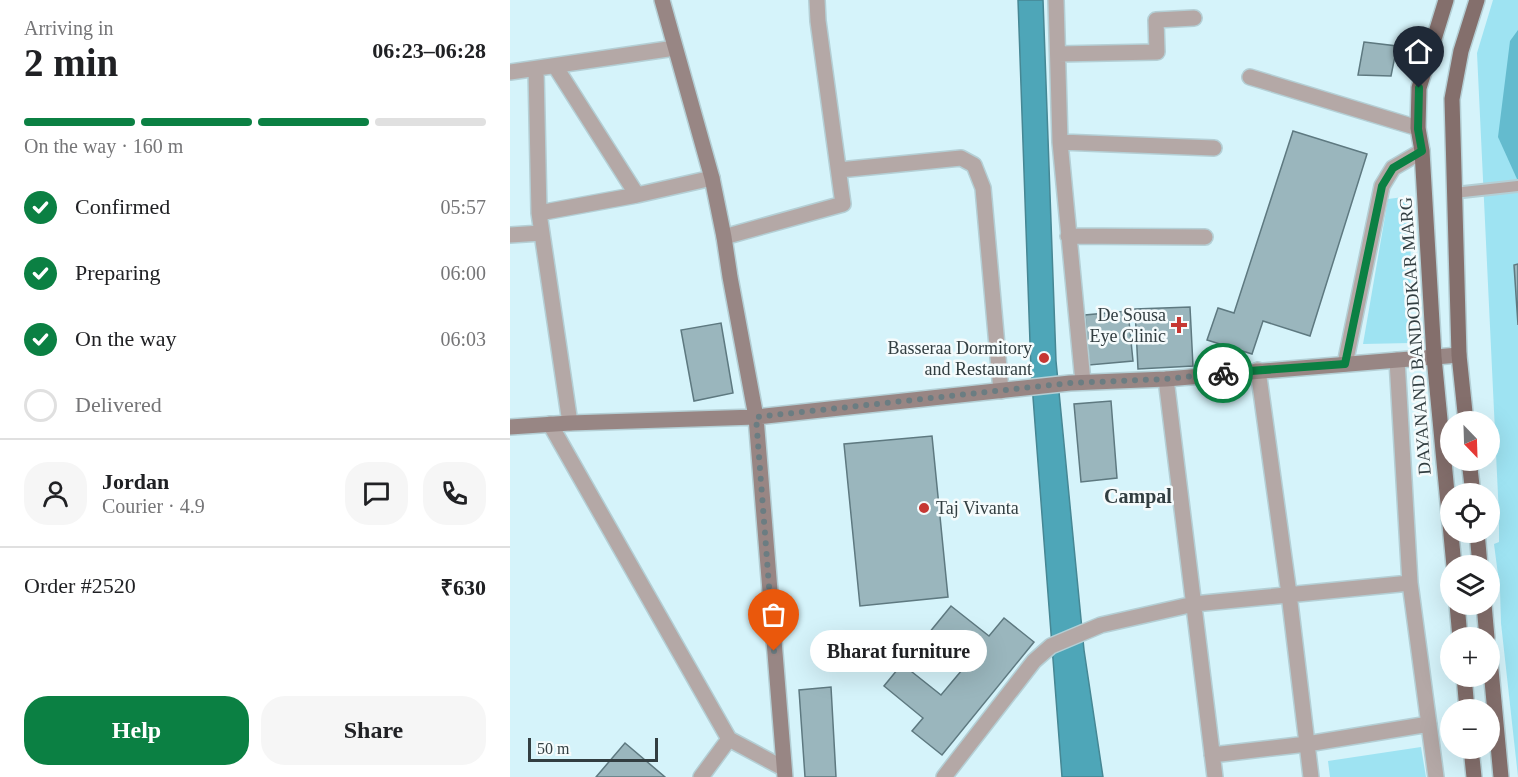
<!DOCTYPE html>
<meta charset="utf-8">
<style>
body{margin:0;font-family:Georgia,serif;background:#f6f6f6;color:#202124;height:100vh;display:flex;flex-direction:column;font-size:22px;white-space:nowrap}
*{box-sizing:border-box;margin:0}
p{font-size:20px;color:#757577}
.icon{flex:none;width:33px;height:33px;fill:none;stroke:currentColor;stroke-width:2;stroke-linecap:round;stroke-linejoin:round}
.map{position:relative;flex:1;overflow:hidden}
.side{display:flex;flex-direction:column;background:#fff;width:510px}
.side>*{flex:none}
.needle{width:39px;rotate:157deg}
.fabs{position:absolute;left:930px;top:411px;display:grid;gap:12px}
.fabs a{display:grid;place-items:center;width:60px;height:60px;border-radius:50%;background:#fff;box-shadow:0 6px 24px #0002;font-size:30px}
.scale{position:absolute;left:18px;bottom:15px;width:130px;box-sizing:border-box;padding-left:6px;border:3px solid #323e41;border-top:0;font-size:16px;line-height:21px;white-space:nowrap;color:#323e41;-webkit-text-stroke:4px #f5fbfc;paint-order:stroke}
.pin{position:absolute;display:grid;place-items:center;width:51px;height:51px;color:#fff;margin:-62px -26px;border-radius:50% 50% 50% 0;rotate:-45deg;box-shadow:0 0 6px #0007}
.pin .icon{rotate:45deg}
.courier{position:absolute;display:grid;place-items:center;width:60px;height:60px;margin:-30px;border:4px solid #0b8043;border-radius:50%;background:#fff;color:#222;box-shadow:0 2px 8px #0007}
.bubble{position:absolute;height:42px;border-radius:21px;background:#fff;box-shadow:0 6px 24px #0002;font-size:20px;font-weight:600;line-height:42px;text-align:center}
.overview em{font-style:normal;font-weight:600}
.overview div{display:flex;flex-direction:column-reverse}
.overview{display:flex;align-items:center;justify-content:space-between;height:102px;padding:0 24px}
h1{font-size:39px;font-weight:600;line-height:45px}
.bar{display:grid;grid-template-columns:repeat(4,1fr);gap:9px 6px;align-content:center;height:72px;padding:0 24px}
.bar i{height:8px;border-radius:4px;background:#e0e0e0}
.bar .active{background:#0b8043}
.bar p{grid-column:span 4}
.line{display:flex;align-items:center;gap:15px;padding:0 24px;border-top:2px solid #e0e0e0}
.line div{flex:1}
.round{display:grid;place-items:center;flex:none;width:63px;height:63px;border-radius:24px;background:#f6f6f6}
ol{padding:0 24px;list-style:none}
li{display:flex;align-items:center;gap:18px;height:66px}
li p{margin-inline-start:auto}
li .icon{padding:6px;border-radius:50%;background:#0b8043;color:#fff;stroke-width:4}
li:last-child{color:#757577}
li i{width:33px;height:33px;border:3px solid #e0e0e0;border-radius:50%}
.button{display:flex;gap:12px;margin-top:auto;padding:12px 24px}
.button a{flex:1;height:69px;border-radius:24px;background:#0b8043;color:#fff;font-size:24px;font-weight:600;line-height:69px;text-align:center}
.button a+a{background:#f6f6f6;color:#202124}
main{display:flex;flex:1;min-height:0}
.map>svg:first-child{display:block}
</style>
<main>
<section class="side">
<div class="overview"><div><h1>2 min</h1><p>Arriving in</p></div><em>06:23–06:28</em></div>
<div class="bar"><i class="active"></i><i class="active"></i><i class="active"></i><i></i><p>On the way · 160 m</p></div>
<ol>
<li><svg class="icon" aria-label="check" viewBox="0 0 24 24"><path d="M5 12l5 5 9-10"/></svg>Confirmed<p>05:57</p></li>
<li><svg class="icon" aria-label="check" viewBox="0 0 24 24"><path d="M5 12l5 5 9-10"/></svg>Preparing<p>06:00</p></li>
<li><svg class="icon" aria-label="check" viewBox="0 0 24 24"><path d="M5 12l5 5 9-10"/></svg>On the way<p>06:03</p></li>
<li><i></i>Delivered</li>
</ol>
<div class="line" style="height:108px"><a class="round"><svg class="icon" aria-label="person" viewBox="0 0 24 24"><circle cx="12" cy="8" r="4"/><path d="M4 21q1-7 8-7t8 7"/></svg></a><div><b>Jordan</b><p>Courier · 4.9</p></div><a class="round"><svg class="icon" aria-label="chat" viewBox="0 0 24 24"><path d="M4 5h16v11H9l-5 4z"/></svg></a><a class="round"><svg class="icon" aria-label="phone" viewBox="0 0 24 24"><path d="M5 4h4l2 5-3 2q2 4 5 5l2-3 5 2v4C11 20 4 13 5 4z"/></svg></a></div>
<div class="line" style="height:78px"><div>Order #2520</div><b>₹630</b></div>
<div class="button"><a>Help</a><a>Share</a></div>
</section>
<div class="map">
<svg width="1008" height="777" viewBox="0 0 1008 777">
<rect width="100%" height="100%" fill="#d5f3fa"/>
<!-- green -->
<path fill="#9ee3f2" d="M983 0H1008V777L991 623 990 590 984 544 989 542V516L967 53Z
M901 196 900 343 853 344 878 199Z
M911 747 916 777H820L818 761Z"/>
<!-- forest -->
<path fill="#64bbce" d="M1008 30V179H1007L988 137 1000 41Z"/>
<!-- water -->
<path fill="#4ea6b8" stroke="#468794" stroke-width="1.5" d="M508 0H533L546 361 574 650 593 777H552L521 371Z"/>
<!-- building -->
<path fill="#9ab6bd" stroke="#5e7980" stroke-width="1.5" d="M854 42 887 46 881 76 848 75Z
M783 131 857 154 800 336 753 321 742 354 697 340 708 308 724 313Z
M1008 264V325L1004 265Z
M680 307 683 366 628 369 625 309Z
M618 311 623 361 579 365 575 315Z
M211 323 223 393 184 401 171 330Z
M601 401 607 478 571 482 564 404Z
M422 436 438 597 350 606 334 444Z
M441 606 479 636 494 618 524 642 432 755 402 731 413 718 374 686 392 664 431 695 457 664 419 633Z
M321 687 326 777H295L289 690Z
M115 743 155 777H86Z"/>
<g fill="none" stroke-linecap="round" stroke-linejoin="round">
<!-- service casing -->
<g stroke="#b4cfd5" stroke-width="14">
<path id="service" d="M944 193 1008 186"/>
</g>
<!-- minor casing -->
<g stroke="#b4cfd5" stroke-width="18">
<path id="minor" d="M546 0 550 142 573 382
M548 54 647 52 646 20 684 18
M45 66 127 195
M26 69 29 213
M0 72 165 48
M740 77 908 128
M550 142 704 148
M329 170 451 158 464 165 473 188 491 391
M0 235 31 233
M558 236 695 237
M214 237 333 204 308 21 307 0
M887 360 900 583 926 777
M835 364 872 186 883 168 912 151
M748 370 779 594 801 777
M656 379 705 777
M60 423 29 213 127 195 202 178
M40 424 219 739 273 768
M702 755 797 744 919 724
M191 777 219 739
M434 777 524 661 541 646 591 625 684 604 900 583"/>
</g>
<!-- secondary casing -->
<g stroke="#b4cfd5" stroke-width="18">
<path id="secondary" d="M152 0 202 178 214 237 220 277 246 417 275 777
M0 427 60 423 246 417 560 383 656 379 949 355"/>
</g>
<!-- primary casing -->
<g stroke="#b4cfd5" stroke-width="18">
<path id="primary" d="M936 0 909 88 908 128 912 151 924 357 944 566
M956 422 949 355 942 99 951 51 967 0
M959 460 963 494
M967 532 970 566
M947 604 950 638
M974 604 977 638
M980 659 991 777
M954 676 957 710
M961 748 964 777"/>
</g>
<!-- service -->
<use href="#service" stroke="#b4a8a6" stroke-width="10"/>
<!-- minor -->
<use href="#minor" stroke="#b4a8a6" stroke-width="15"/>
<!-- secondary -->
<use href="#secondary" stroke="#988684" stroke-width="15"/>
<!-- primary -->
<use href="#primary" stroke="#846f6c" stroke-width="15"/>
</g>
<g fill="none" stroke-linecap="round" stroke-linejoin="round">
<!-- done -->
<path stroke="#6b7d82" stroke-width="6" stroke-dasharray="0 10.8" d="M264 651 246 417 560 383 656 379 713 373"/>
<!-- route -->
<path stroke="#0b8043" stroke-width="8" d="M713 373 835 364 872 186 883 168 912 151 908 129 909 88"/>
</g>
<!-- markers -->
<g fill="#c63833" stroke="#f5fbfc" stroke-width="2">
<path d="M666 316h6v6h6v6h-6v6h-6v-6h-6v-6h6z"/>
<circle cx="534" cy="358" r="6"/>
<circle cx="414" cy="508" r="6"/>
</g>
<g text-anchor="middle" stroke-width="5" stroke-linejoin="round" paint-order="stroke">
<!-- poi labels -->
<g font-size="18" fill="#323e41" stroke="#f5fbfc" text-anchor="end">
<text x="656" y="321">De Sousa<tspan x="656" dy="21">Eye Clinic</tspan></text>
<text x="522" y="354">Basseraa Dormitory<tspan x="522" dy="21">and Restaurant</tspan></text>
<text x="426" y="514" text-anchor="start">Taj Vivanta</text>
</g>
<!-- street labels -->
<g font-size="18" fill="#323e41" stroke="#f5fbfc">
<text transform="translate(905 336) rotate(-94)" y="6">DAYANAND BANDODKAR MARG</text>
</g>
<!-- neighbourhood labels -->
<g font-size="20" font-weight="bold" fill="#323e41" stroke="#f5fbfc">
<text x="628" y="503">Campal</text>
</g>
</g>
</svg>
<div class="fabs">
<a><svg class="needle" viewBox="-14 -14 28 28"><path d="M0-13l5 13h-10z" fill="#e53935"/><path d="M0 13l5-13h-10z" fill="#757577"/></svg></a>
<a><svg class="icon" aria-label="locate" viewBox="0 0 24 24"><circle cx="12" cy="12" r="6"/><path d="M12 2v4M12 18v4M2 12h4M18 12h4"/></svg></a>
<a><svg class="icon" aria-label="layers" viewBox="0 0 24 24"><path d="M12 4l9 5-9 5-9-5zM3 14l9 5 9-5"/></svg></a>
<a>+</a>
<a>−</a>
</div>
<div class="scale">50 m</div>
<div class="pin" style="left:264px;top:651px;background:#ea580c"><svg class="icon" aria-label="bag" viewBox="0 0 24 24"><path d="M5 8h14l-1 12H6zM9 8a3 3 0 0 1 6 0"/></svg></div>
<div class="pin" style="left:909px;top:88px;background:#1f2937"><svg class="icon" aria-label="home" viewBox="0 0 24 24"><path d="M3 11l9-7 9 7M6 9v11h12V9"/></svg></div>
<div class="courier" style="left:713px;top:373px"><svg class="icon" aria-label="bike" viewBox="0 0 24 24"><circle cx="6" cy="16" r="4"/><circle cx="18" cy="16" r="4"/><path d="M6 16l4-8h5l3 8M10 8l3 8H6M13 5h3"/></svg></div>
<div class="bubble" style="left:300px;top:630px;width:177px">Bharat furniture</div>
</div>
</main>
